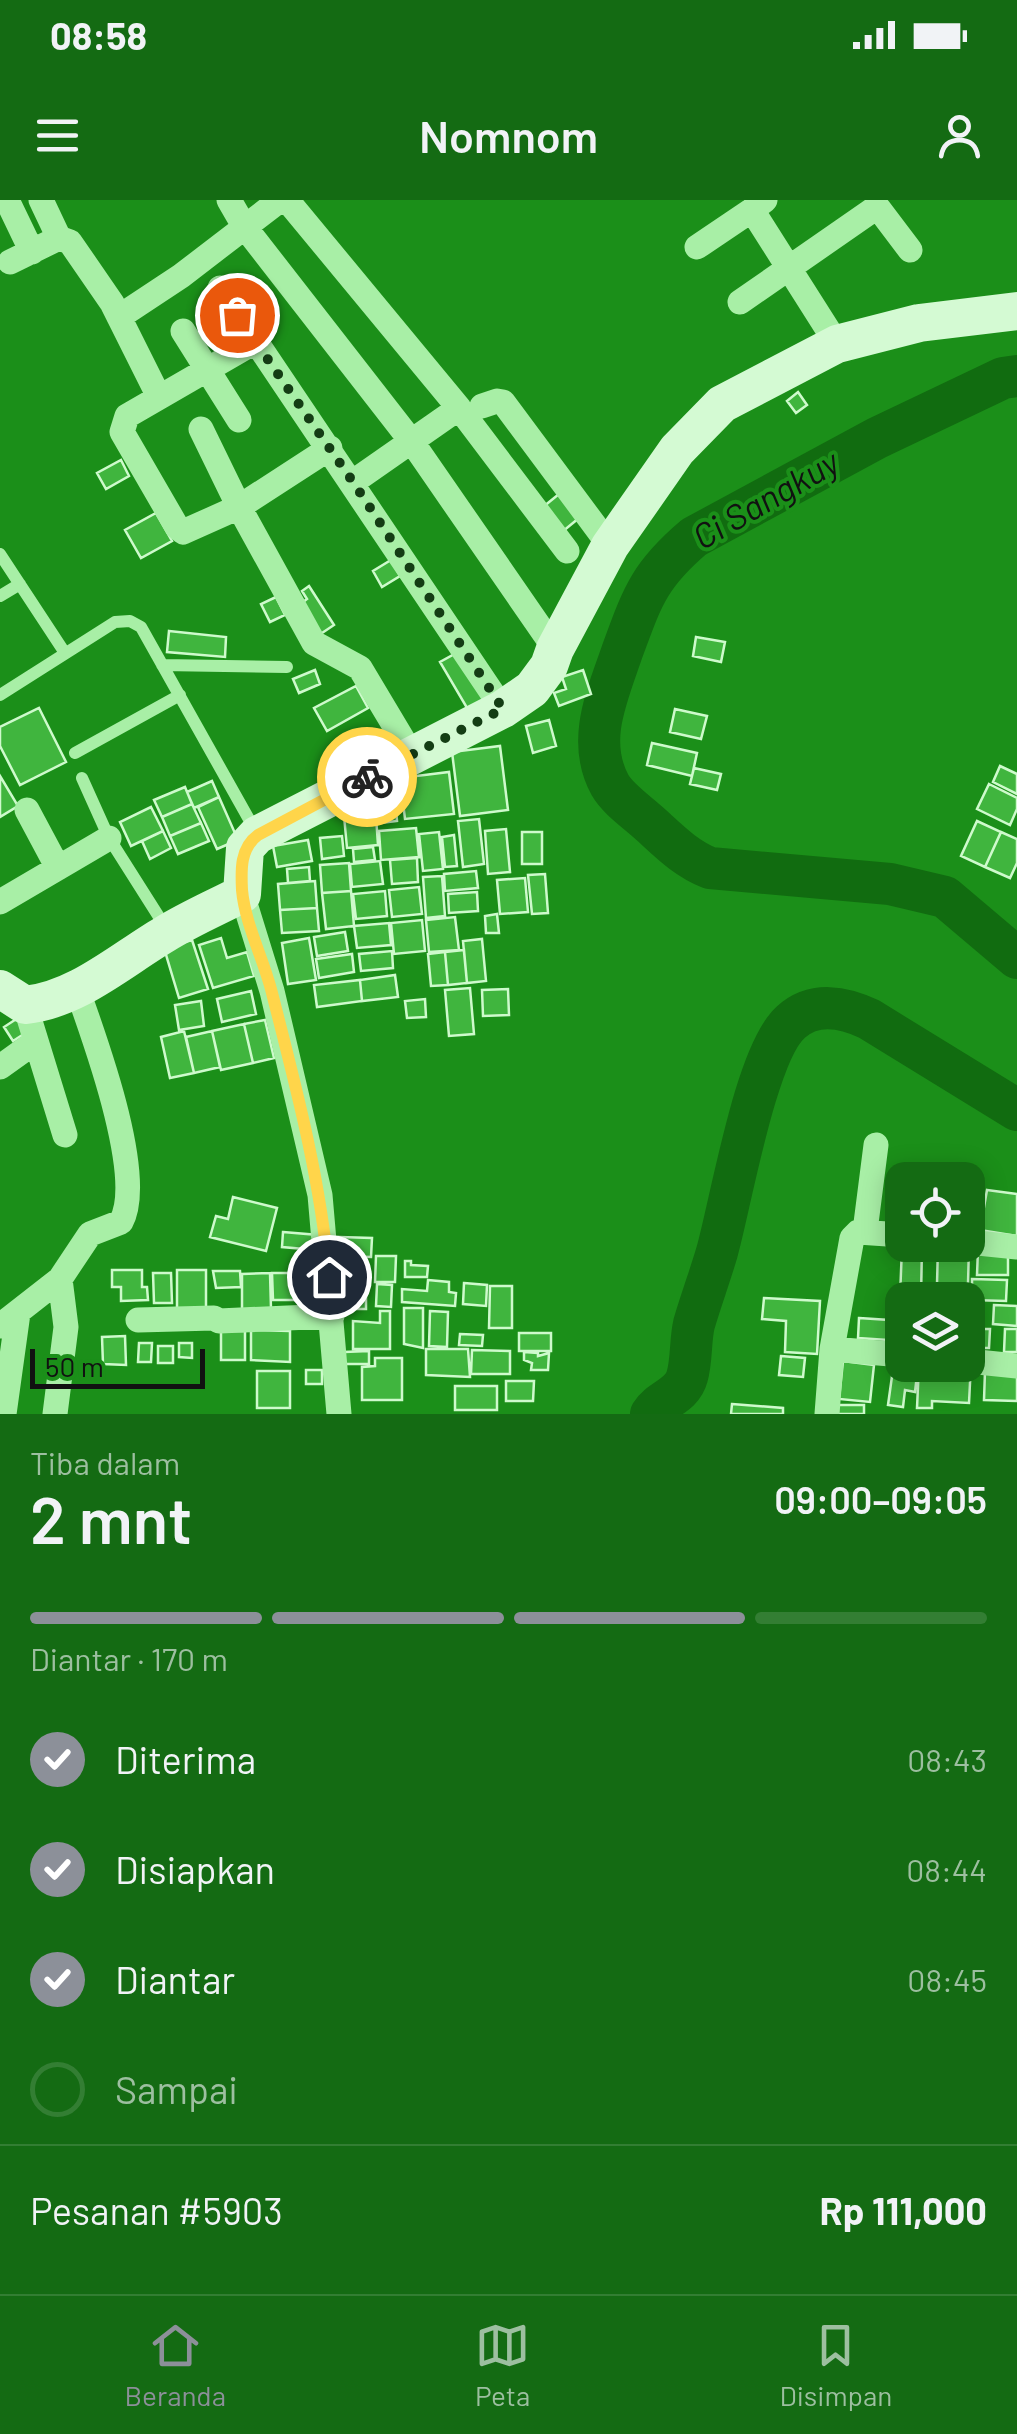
<!DOCTYPE html>
<html lang="id">
<meta charset="utf-8">
<style>
body{margin:0;font-family:Barlow,sans-serif;background:#217321;color:#f1f3f6;height:100vh;display:flex;flex-direction:column;font-size:38px;white-space:nowrap}
*{box-sizing:border-box;margin:0}
p{font-size:32px;color:#9dbfa0}
.icon{flex:none;width:55px;height:55px;fill:none;stroke:currentColor;stroke-width:2;stroke-linecap:round;stroke-linejoin:round}
.map{position:relative;height:1214px;overflow:hidden}
.side{display:flex;flex-direction:column;background:#146b13;flex:1}
.side>*{flex:none}
.fabs{position:absolute;left:885px;top:962px;display:grid;gap:20px}
.fabs a{display:grid;place-items:center;width:100px;height:100px;border-radius:20px;background:#146b13;box-shadow:0 5px 25px #0003;font-size:50px}
.scale{position:absolute;left:30px;bottom:25px;width:175px;box-sizing:border-box;padding-left:10px;border:5px solid #111;border-top:0;font-size:28px;line-height:35px;white-space:nowrap;color:#111;-webkit-text-stroke:8px #1b8f19;paint-order:stroke}
.pin{position:absolute;display:grid;place-items:center;width:85px;height:85px;color:#fff;margin:-42px;border:5px solid #fff;border-radius:50%;box-shadow:0 2px 10px #0007}
.courier{position:absolute;display:grid;place-items:center;width:100px;height:100px;margin:-50px;border:8px solid #ffd54a;border-radius:50%;background:#fff;color:#222;box-shadow:0 2px 12px #0007}
.overview em{font-style:normal;font-weight:600}
.overview div{display:flex;flex-direction:column-reverse}
.overview{display:flex;align-items:center;justify-content:space-between;height:170px;padding:0 30px}
h1{font-size:65px;font-weight:600;line-height:75px}
.bar{display:grid;grid-template-columns:repeat(4,1fr);gap:15px 10px;align-content:center;height:120px;padding:0 30px}
.bar i{height:12px;border-radius:8px;background:#337e33}
.bar .active{background:#8c9099}
.bar p{grid-column:span 4}
.line{display:flex;align-items:center;gap:25px;padding:0 30px;border-top:2px solid #337e33}
.line div{flex:1}
ol{padding:0 30px;list-style:none}
li{display:flex;align-items:center;gap:30px;height:110px}
li p{margin-inline-start:auto}
li .icon{padding:10px;border-radius:50%;background:#8c9099;color:#fff;stroke-width:4}
li:last-child{color:#9dbfa0}
li i{width:55px;height:55px;border:5px solid #337e33;border-radius:50%}
.status{display:flex;justify-content:space-between;align-items:center;height:70px;padding:0 50px;background:#146b13;direction:ltr}
.status svg{height:28px;fill:currentColor}
header{display:flex;justify-content:space-between;align-items:center;height:130px;padding:0 30px;background:#146b13;font-size:45px;font-weight:600}
.tabs{display:flex;justify-content:space-around;align-items:center;height:140px;border-top:2px solid #337e33;background:#146b13;font-size:28px;color:#9dbfa0}
.tabs a{display:grid;justify-items:center;gap:5px}
.tabs .active{color:#8c9099}
.map>svg:first-child{display:block}
</style>
<div class="status"><b>08:58</b><svg viewBox="0 0 49 12"><path d="M0 12V9h3v3zM5 12V6h3v6zM10 12V3h3v9zM15 12V0h3v12zM26 1h20v11H26zM47 4h2v5h-2z"/></svg></div>
<header><svg class="icon" aria-label="menu" viewBox="0 0 24 24"><path d="M4 6h16M4 12h16M4 18h16"/></svg>Nomnom<svg class="icon" aria-label="person" viewBox="0 0 24 24"><circle cx="12" cy="8" r="4"/><path d="M4 21q1-7 8-7t8 7"/></svg></header>
<div class="map">
<svg width="1017" height="1214" viewBox="0 0 1017 1214">
<rect width="100%" height="100%" fill="#1b8f19"/>
<g fill="none" stroke-linecap="round" stroke-linejoin="round">
<!-- river -->
<path stroke="#116c10" stroke-width="42" d="M1017 176 1003 178 877 238 694 337C648 376 642 398 622 452 607 496 586 541 610 585 618 599 637 612 649 623 669 641 685 658 710 668L890 684 945 697 1017 758
M651 1214C660 1199 682 1196 687 1177 692 1160 690 1141 694 1124 701 1100 710 1076 717 1052 731 1002 756 852 791 822 814 801 844 807 869 819L1017 910"/>
</g>
<!-- building -->
<path fill="#40b53e" stroke="#cefacc" stroke-width="2.5" d="M798 192 807 205 796 213 787 201Z
M121 260 129 276 106 289 97 273Z
M559 294 579 318 562 332 543 307Z
M156 313 172 341 141 358 125 330Z
M391 360 400 376 382 387 373 371Z
M309 386 334 425 319 435 299 405 307 399 302 391Z
M276 397 285 415 270 422 261 404Z
M169 431 226 437 225 457 167 452Z
M696 437 725 442 721 462 693 456Z
M460 451 486 503 470 513 440 462Z
M315 470 320 484 299 493 293 479Z
M583 470 591 494 559 506 554 493 566 489 562 477Z
M356 486 368 508 327 531 314 508Z
M39 508 66 562 20 585 0 546V527Z
M675 509 707 516 701 539 670 532Z
M549 520 556 546 533 553 526 526Z
M652 543 697 553 692 576 647 565Z
M500 546 508 610 460 616 452 552Z
M1000 566 1017 574V594L993 582Z
M694 568 721 574 717 590 690 584Z
M449 572 454 614 405 619 400 578Z
M0 576 18 606 0 617Z
M212 581 219 597 194 608 187 592Z
M989 584 1017 598V609L1010 625 977 609Z
M185 587 192 604 162 617 154 600Z
M219 597 238 640 217 649 198 607Z
M395 597 397 621 380 623 376 599Z
M375 602 378 645 347 648 343 605Z
M192 604 201 623 170 636 162 617Z
M151 607 163 631 131 646 120 622Z
M479 619 484 664 463 667 458 621Z
M977 621 1001 632 985 667 961 656Z
M201 623 209 641 178 654 170 636Z
M416 628 419 657 381 660 379 631Z
M506 629 510 672 488 674 485 631Z
M163 631 171 648 150 659 142 641Z
M439 632 443 669 423 671 419 634Z
M522 632H542V664H522Z
M1001 632 1017 639V663L1010 678 985 667Z
M454 635 457 666 445 667 442 637Z
M342 636 344 656 322 659 320 638Z
M308 640 312 661 277 667 273 646Z
M373 647 375 660 354 662 353 649Z
M417 658 418 682 392 684 390 660Z
M380 661 383 684 352 687 350 664Z
M349 663 351 691 322 693 320 665Z
M309 667 310 681 288 683 287 669Z
M476 671 478 688 445 691 444 674Z
M545 674 548 713 532 714 528 675Z
M442 676 445 716 426 718 423 677Z
M525 678 528 712 500 714 497 680Z
M315 681 317 708 280 710 278 684Z
M419 687 422 714 392 717 389 690Z
M351 691 354 726 326 729 322 693Z
M385 691 387 716 356 719 353 694Z
M477 692 478 711 449 713 448 694Z
M317 708 319 731 282 733 280 710Z
M497 714 499 733H486L485 716Z
M455 717 459 750 429 752 426 720Z
M422 720 425 751 394 754 391 723Z
M389 723 391 745 357 748 354 726Z
M345 732 348 751 317 756 314 737Z
M221 738 227 758 247 752 254 776 213 788 199 745Z
M309 738 316 780 288 784 282 743Z
M482 739 486 781 467 783 463 741Z
M192 740 208 789 179 798 164 748Z
M464 750 467 783 448 785 445 752Z
M392 751 393 768 361 771 359 754Z
M445 752 448 785 431 786 428 754Z
M352 754 354 772 319 778 316 759Z
M395 775 398 797 362 801 360 780Z
M360 780 362 801 317 807 314 785Z
M470 788 474 834 449 836 445 790Z
M508 789 509 815 483 816 482 790Z
M251 791 256 814 222 822 217 799Z
M425 799 426 817 407 818 405 801Z
M201 801 204 826 179 830 175 805Z
M21 816 30 830 13 841 4 827Z
M265 820 274 858 253 863 244 824Z
M244 824 253 863 221 870 212 831Z
M184 831 194 873 170 878 161 837Z
M212 831 220 867 194 873 186 837Z
M987 990 1017 994V1036L980 1030Z
M233 997 277 1008 266 1051 210 1037 216 1016 228 1019Z
M283 1032 318 1035 316 1050 282 1047Z
M339 1037 372 1038 371 1057 338 1056Z
M938 1046H969L968 1084H937Z
M902 1047H922L921 1097H900Z
M978 1049H1008V1075H977Z
M298 1056H317V1076H298Z
M376 1056H396L395 1082H375Z
M338 1059H358V1073L368 1074V1091H348V1082H338Z
M405 1061H411V1065L428 1066 427 1077H405Z
M112 1070H142V1087H147L148 1100 121 1101V1087H112Z
M177 1070H206V1110H177Z
M213 1071H240L241 1087 216 1088Z
M153 1073H171L172 1103H154Z
M270 1073 271 1109 242 1110V1074Z
M272 1073H296V1100H273Z
M972 1079 1007 1080 1006 1101 972 1100Z
M428 1080 449 1082V1092L456 1093 455 1106 402 1102V1089L427 1091Z
M464 1083 487 1085 486 1106 463 1104Z
M377 1084 392 1085 391 1107 376 1106Z
M490 1086H512V1128H489Z
M339 1092H366V1109H339Z
M764 1098 820 1101 817 1154 785 1152 786 1121 762 1119Z
M994 1105 1017 1106V1126L993 1124Z
M404 1108H423V1148L404 1144Z
M380 1111H390V1149H353V1121L380 1123Z
M430 1111 448 1112 447 1147 429 1146Z
M859 1118 889 1120 888 1140 858 1138Z
M968 1129H990L989 1148H968Z
M1005 1129H1017V1152H1004Z
M251 1130 290 1131V1162L251 1160Z
M221 1131H245V1160H221Z
M519 1133H551V1151H519Z
M460 1134 483 1135 482 1146 459 1145Z
M125 1136 126 1165 103 1164 102 1137Z
M139 1143H152L151 1162H138Z
M179 1143H192V1158L179 1157Z
M158 1146H173V1163H158Z
M426 1149H468L470 1177 426 1175Z
M472 1150 510 1151V1174H471Z
M369 1151V1164H344V1152Z
M524 1152 538 1153V1156L549 1153 548 1170H531L532 1163 524 1160Z
M781 1156 805 1158 803 1177 779 1175Z
M375 1158H402V1200H362V1167L375 1166Z
M843 1161 874 1165 870 1202 839 1199Z
M894 1162 918 1166 915 1192 905 1190 903 1207 888 1205Z
M971 1163 969 1203 932 1201V1208H917L919 1165Z
M306 1170H322V1184H306Z
M257 1171H290V1208H257Z
M985 1171 1017 1172V1201L984 1200Z
M506 1181H534L533 1201H506Z
M455 1186H497V1210H455Z
M732 1204 783 1208V1214H731Z
M834 1205H864V1214H834Z"/>
<g fill="none" stroke-linecap="round" stroke-linejoin="round">
<!-- lane -->
<path stroke="#a8efa6" stroke-width="12" d="M0 354 65 453
M0 396 20 384
M162 465 287 467
M0 495 115 422 130 421 141 427 255 630
M75 553 180 495
M82 578 109 638 166 728"/>
<!-- street -->
<path stroke="#a8efa6" stroke-width="25" d="M7 0 32 52
M41 0 59 38
M229 0 244 26 412 242 555 449
M287 0 459 208 567 351
M765 0 752 10 837 144
M697 47 752 10
M10 62 59 38 70 42 112 103 159 197
M220 88 503 509
M740 102 874 9H879L910 50
M119 117 181 76 280 0
M183 131 239 220
M255 142 127 216 122 232 177 327 183 332 239 307 330 248
M482 206 497 201 503 202 610 346
M201 229 239 307 314 443 360 468 412 555
M353 282 459 208
M27 610 58 668
M242 694 272 791 320 995 339 1214
M0 702 109 638
M25 805 65 935
M0 867 35 842
M865 1031 876 945
M968 1042 1017 1047
M138 1120 214 1118 219 1121 332 1116
M0 1126 60 1079 90 1034 121 1022C146 977 94 837 77 789
M832 1149 902 1155
M968 1161 1017 1166
M4 1214 18 1113
M55 1214 66 1127 60 1079
M827 1214 832 1149 852 1038 858 1032 902 1035"/>
<!-- secondary -->
<path stroke="#d4fad3" stroke-width="38" d="M0 789 25 805C77 800 121 760 165 734 189 719 217 707 242 694L245 648 257 635 503 509 532 489 549 466 555 449 610 346 677 250 722 204 837 144 919 123 1017 111"/>
</g>
<g fill="none" stroke-linecap="round" stroke-linejoin="round">
<!-- done -->
<path stroke="#143d14" stroke-width="10" stroke-dasharray="0 18" d="M237 115 353 282 503 509 367 577"/>
<!-- route -->
<path stroke="#ffd54a" stroke-width="12" d="M329 1077C321 981 296 887 272 793 264 760 245 724 242 690 241 670 240 648 258 635L367 577"/>
</g>
<g text-anchor="middle" stroke-width="8" stroke-linejoin="round" paint-order="stroke">
<!-- water labels -->
<g font-size="35" font-style="italic" fill="#111" stroke="#1b8f19">
<text transform="translate(766 300) rotate(-30)" y="12">Ci Sangkuy</text>
</g>
</g>
</svg>
<div class="fabs">
<a><svg class="icon" aria-label="locate" viewBox="0 0 24 24"><circle cx="12" cy="12" r="6"/><path d="M12 2v4M12 18v4M2 12h4M18 12h4"/></svg></a>
<a><svg class="icon" aria-label="layers" viewBox="0 0 24 24"><path d="M12 4l9 5-9 5-9-5zM3 14l9 5 9-5"/></svg></a>
</div>
<div class="scale">50 m</div>
<div class="pin" style="left:237px;top:115px;background:#ea580c"><svg class="icon" aria-label="bag" viewBox="0 0 24 24"><path d="M5 8h14l-1 12H6zM9 8a3 3 0 0 1 6 0"/></svg></div>
<div class="pin" style="left:329px;top:1077px;background:#1f2937"><svg class="icon" aria-label="home" viewBox="0 0 24 24"><path d="M3 11l9-7 9 7M6 9v11h12V9"/></svg></div>
<div class="courier" style="left:367px;top:577px"><svg class="icon" aria-label="bike" viewBox="0 0 24 24"><circle cx="6" cy="16" r="4"/><circle cx="18" cy="16" r="4"/><path d="M6 16l4-8h5l3 8M10 8l3 8H6M13 5h3"/></svg></div>
</div>
<section class="side">
<div class="overview"><div><h1>2 mnt</h1><p>Tiba dalam</p></div><em>09:00–09:05</em></div>
<div class="bar"><i class="active"></i><i class="active"></i><i class="active"></i><i></i><p>Diantar · 170 m</p></div>
<ol>
<li><svg class="icon" aria-label="check" viewBox="0 0 24 24"><path d="M5 12l5 5 9-10"/></svg>Diterima<p>08:43</p></li>
<li><svg class="icon" aria-label="check" viewBox="0 0 24 24"><path d="M5 12l5 5 9-10"/></svg>Disiapkan<p>08:44</p></li>
<li><svg class="icon" aria-label="check" viewBox="0 0 24 24"><path d="M5 12l5 5 9-10"/></svg>Diantar<p>08:45</p></li>
<li><i></i>Sampai</li>
</ol>
<div class="line" style="height:130px"><div>Pesanan #5903</div><b>Rp 111,000</b></div>
</section>
<nav class="tabs">
<a class="active"><svg class="icon" aria-label="home" viewBox="0 0 24 24"><path d="M3 11l9-7 9 7M6 9v11h12V9"/></svg>Beranda</a>
<a><svg class="icon" aria-label="map" viewBox="0 0 24 24"><path d="M3 6l6-2 6 2 6-2v14l-6 2-6-2-6 2zM9 4v14M15 6v14"/></svg>Peta</a>
<a><svg class="icon" aria-label="saved" viewBox="0 0 24 24"><path d="M7 4h10v16l-5-4-5 4z"/></svg>Disimpan</a>
</nav>
